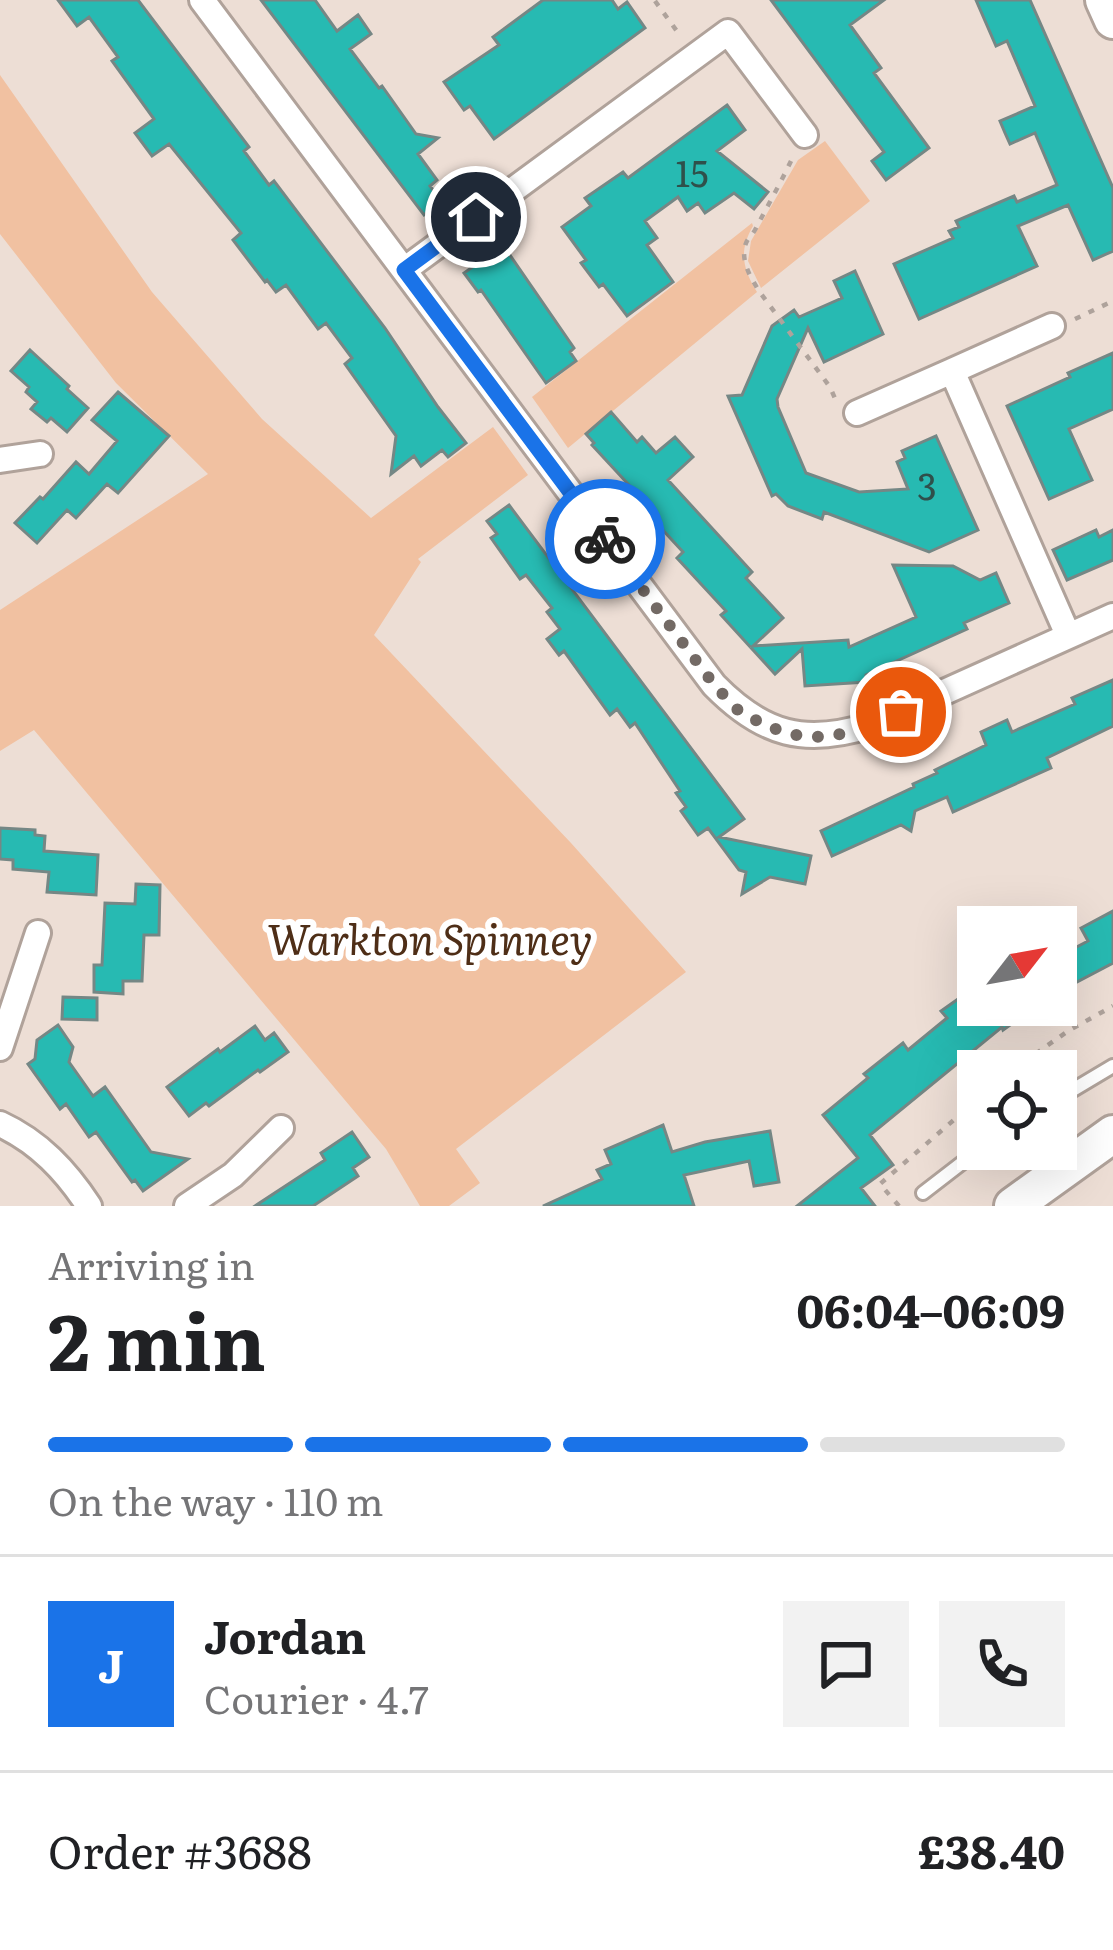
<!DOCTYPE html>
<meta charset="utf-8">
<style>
body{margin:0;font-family:Literata,serif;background:#f2f2f2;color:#202124;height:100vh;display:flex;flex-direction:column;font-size:45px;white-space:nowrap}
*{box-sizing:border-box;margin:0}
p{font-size:39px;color:#757577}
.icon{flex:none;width:66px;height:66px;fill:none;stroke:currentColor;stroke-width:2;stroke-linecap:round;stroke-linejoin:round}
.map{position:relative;height:1206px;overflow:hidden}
.sheet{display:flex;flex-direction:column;background:#fff;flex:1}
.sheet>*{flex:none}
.needle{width:78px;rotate:59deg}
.tools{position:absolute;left:957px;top:906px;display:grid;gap:24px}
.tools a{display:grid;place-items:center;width:120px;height:120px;border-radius:0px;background:#fff;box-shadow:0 12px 48px #0002;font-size:60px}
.pin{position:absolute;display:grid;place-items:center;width:102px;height:102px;color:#fff;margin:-51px;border:6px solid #fff;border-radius:50%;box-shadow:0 3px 12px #0007}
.courier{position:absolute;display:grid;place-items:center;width:120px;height:120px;margin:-60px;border:9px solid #1a73e8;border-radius:50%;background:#fff;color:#222;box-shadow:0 3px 15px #0007}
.overview em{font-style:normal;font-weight:700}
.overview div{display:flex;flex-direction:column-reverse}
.overview{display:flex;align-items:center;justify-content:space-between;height:204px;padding:0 48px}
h1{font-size:78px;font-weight:700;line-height:90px}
.bar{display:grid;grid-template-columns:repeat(4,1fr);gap:18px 12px;align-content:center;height:144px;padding:0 48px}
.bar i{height:15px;border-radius:9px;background:#e0e0e0}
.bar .selected{background:#1a73e8}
.bar p{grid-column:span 4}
.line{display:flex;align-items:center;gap:30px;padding:0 48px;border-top:3px solid #e0e0e0}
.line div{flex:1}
.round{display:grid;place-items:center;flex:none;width:126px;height:126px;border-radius:0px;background:#f2f2f2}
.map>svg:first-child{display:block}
</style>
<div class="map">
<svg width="1113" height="1206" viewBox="0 0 1113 1206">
<rect width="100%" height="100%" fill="#edded5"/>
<!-- green -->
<path fill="#f1c1a1" d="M0 75 152 292 262 419 371 518 493 427 528 475 418 559 421 562 374 635 571 843 686 972 456 1149 480 1183 449 1206H420L386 1149 34 730 0 751V610L208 474 116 383 0 234Z
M825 141 870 201 761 288 748 261 751 241 798 160Z
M752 223 753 226C739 250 742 268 757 292L568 448 532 397Z"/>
<!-- building -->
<path fill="#27bab2" stroke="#758785" stroke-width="3" d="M58 0H138L249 147 244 151 269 185 274 181 385 328 438 407 466 443 448 457 442 450 421 466 414 456 391 474 396 436 345 364 352 358 326 323 318 329 286 285 276 292 267 280 265 282 233 240 241 233 169 144 152 156 135 133 154 119 112 61 118 57 89 17 77 26Z
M261 0H315L337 31 358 15 371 34 350 49 379 88 382 86 416 134 438 138 418 154 437 180 430 186 442 201 424 215Z
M543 0H612L618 9 627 2 645 28 494 139 470 106 464 110 444 82 499 45 493 37Z
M771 0H884L850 25 881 68 874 73 929 148 886 180 872 161 884 152Z
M976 0H1030L1113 188V251L1093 260 1068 205 1018 226 1037 266 919 319 894 264 953 238 949 231 959 227 956 221 1014 196 1017 202 1057 185 1035 133 1010 144 1005 133 1000 121 1035 106 1007 41 996 46Z
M727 105 745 130 717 151 768 192 754 209 734 193 705 213 698 203 687 211 678 197 645 221 657 238 647 245 673 282 627 316 603 284 599 287 581 263 586 260 562 227 591 206 585 198 623 172 628 178Z
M503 245 574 348 570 352 576 361 546 383 481 290 478 292 464 273Z
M855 271 883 334 824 362 808 328 777 399 778 407 806 473 859 492 908 489 897 462 905 458 902 451 936 436 978 530 929 552 824 512 822 519 788 506 776 494 772 496 728 396 742 395 772 326 794 310 799 317 842 298 834 281Z
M30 350 69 386 67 389 88 408 67 432 51 418 47 422 31 409 37 402 26 392 29 387 11 371Z
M1113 353V409L1069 429 1092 480 1049 499 1007 406 1070 377 1068 373Z
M118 392 169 436 118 493 107 484 76 518 67 510 37 543 15 523 40 497 43 499 76 462 89 474 117 441 92 420Z
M611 412 637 442 642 437 656 453 675 437 693 457 668 480 752 572 746 578 783 618 753 646 848 640 849 647 916 617 893 565 953 566 980 580 996 573 1009 603 964 623 967 629 866 675V682L805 686 802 649 775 674 721 615 726 611 677 558 683 552 637 502 641 498 592 445 594 443 586 434Z
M509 505 744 819 719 837 811 856 805 884 770 877 742 894 746 872 739 870 708 828 698 835 681 811 686 807 676 793 680 791 635 723 630 727 617 709 610 715 564 651 559 655 547 639 560 629 547 612 552 608 526 575 520 579 491 538 497 534 487 521Z
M1096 530 1099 537 1113 530V560L1067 580 1053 550Z
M1113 680V726L1047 758 1051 768 953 812 947 797 915 811 911 831 901 825 832 856 821 831 914 787 913 784 937 773 935 770 986 745 981 732 1007 720 1012 732 1075 704 1072 698Z
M0 828 35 830V835L45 836 44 851 98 855 96 895 47 892 49 872 13 869V860L0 859Z
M136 884 160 885 159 935H144L142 981H123V994L94 992V965H102L105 903 135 904Z
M1113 911V963L1056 993V958L1088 941 1081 928Z
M978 985V1005H1038L1003 1030 1002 1027 870 1135 893 1165 861 1188 875 1206H797L858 1158 823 1115 868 1078 864 1074 903 1043 908 1050 947 1018 941 1011Z
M63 997 97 998V1020L62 1019Z
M58 1025 73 1047 69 1062 93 1096 105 1087 151 1152 188 1159 143 1191 135 1180 132 1182 96 1132 89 1137 66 1104 60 1109 28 1064 35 1059 37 1040Z
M255 1026 265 1040 274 1033 288 1052 260 1072 258 1070 209 1106 206 1103 189 1116 167 1087 218 1049 220 1052Z
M663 1125 672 1152 705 1142 770 1131 779 1182 754 1186 749 1161 684 1175 694 1206H543L602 1179 597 1170 611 1164 605 1150Z
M352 1132 369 1157 353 1168 358 1176 313 1206H255L325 1160 321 1153Z"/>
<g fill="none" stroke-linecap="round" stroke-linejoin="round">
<!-- lane casing -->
<g stroke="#b0a29a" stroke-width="18">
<path id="lane" d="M1056 1100 1113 1066
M923 1193 980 1149"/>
</g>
<!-- street casing -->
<g stroke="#b0a29a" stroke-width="30">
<path id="street" d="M202 0 714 685C763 735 805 746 871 725L1113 616
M404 270 728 32 805 135
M1052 326 952 371 1068 635
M857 413 952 371
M0 460 40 454
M0 1048 38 933
M0 1124C39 1142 66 1171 89 1206
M187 1206 233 1175 281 1128"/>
</g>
<!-- secondary casing -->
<g stroke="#b0a29a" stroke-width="42">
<path id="secondary" d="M1104 0 1113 20
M1013 1206 1113 1134"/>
</g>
<!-- path -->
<path stroke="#aea29b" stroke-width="4.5" stroke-dasharray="6 9" stroke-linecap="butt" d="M655 1 679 34
M791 161C780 184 767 207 755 230 751 237 747 238 745 246 741 262 751 278 759 291L830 387 837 403
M1075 319 1113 301
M1011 1071 1068 1031 1113 1006
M899 1206 880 1184 978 1099"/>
<!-- lane -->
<use href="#lane" stroke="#fff" stroke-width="12"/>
<!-- street -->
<use href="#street" stroke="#fff" stroke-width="24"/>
<!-- secondary -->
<use href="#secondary" stroke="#fff" stroke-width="36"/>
</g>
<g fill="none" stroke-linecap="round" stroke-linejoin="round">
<!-- done -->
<path stroke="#736a65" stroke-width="12" stroke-dasharray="0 21.6" d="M605 539 715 686 738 710 766 726 796 735 820 737 842 734 901 712"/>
<!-- route -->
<path stroke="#1a73e8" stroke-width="15" d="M476 217 404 270 605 539"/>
</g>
<g text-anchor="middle" stroke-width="12" stroke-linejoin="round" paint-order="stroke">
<!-- number labels -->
<g font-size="36" fill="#2f504b">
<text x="692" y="187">15</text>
<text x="927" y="500">3</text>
</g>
<!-- park labels -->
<g font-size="42" font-style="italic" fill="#4e2e17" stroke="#fff">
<text x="430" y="955">Warkton Spinney</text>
</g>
</g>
</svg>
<div class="tools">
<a><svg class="needle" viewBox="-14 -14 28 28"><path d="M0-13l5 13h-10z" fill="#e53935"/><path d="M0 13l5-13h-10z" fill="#757577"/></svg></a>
<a><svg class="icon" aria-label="locate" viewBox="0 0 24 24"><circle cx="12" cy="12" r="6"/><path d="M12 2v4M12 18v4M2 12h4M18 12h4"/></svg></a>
</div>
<div class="pin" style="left:901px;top:712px;background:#ea580c"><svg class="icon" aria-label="bag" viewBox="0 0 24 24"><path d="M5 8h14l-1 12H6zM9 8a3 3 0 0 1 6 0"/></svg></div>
<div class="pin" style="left:476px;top:217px;background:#1f2937"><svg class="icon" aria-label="home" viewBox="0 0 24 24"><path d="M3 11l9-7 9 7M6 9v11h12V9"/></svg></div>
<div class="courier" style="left:605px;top:539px"><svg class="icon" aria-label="bike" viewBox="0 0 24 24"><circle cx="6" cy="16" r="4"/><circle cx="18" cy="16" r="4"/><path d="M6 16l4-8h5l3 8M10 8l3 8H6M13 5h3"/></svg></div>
</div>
<section class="sheet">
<div class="overview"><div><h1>2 min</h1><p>Arriving in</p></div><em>06:04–06:09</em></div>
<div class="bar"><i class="selected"></i><i class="selected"></i><i class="selected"></i><i></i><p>On the way · 110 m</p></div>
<div class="line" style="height:216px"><b class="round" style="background:#1a73e8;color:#fff">J</b><div><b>Jordan</b><p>Courier · 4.7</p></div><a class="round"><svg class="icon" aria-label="chat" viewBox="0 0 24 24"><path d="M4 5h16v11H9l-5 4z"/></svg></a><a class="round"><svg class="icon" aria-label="phone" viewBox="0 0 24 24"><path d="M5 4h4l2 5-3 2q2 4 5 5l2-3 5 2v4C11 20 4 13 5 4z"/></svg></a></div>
<div class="line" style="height:156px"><div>Order #3688</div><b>£38.40</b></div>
</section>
